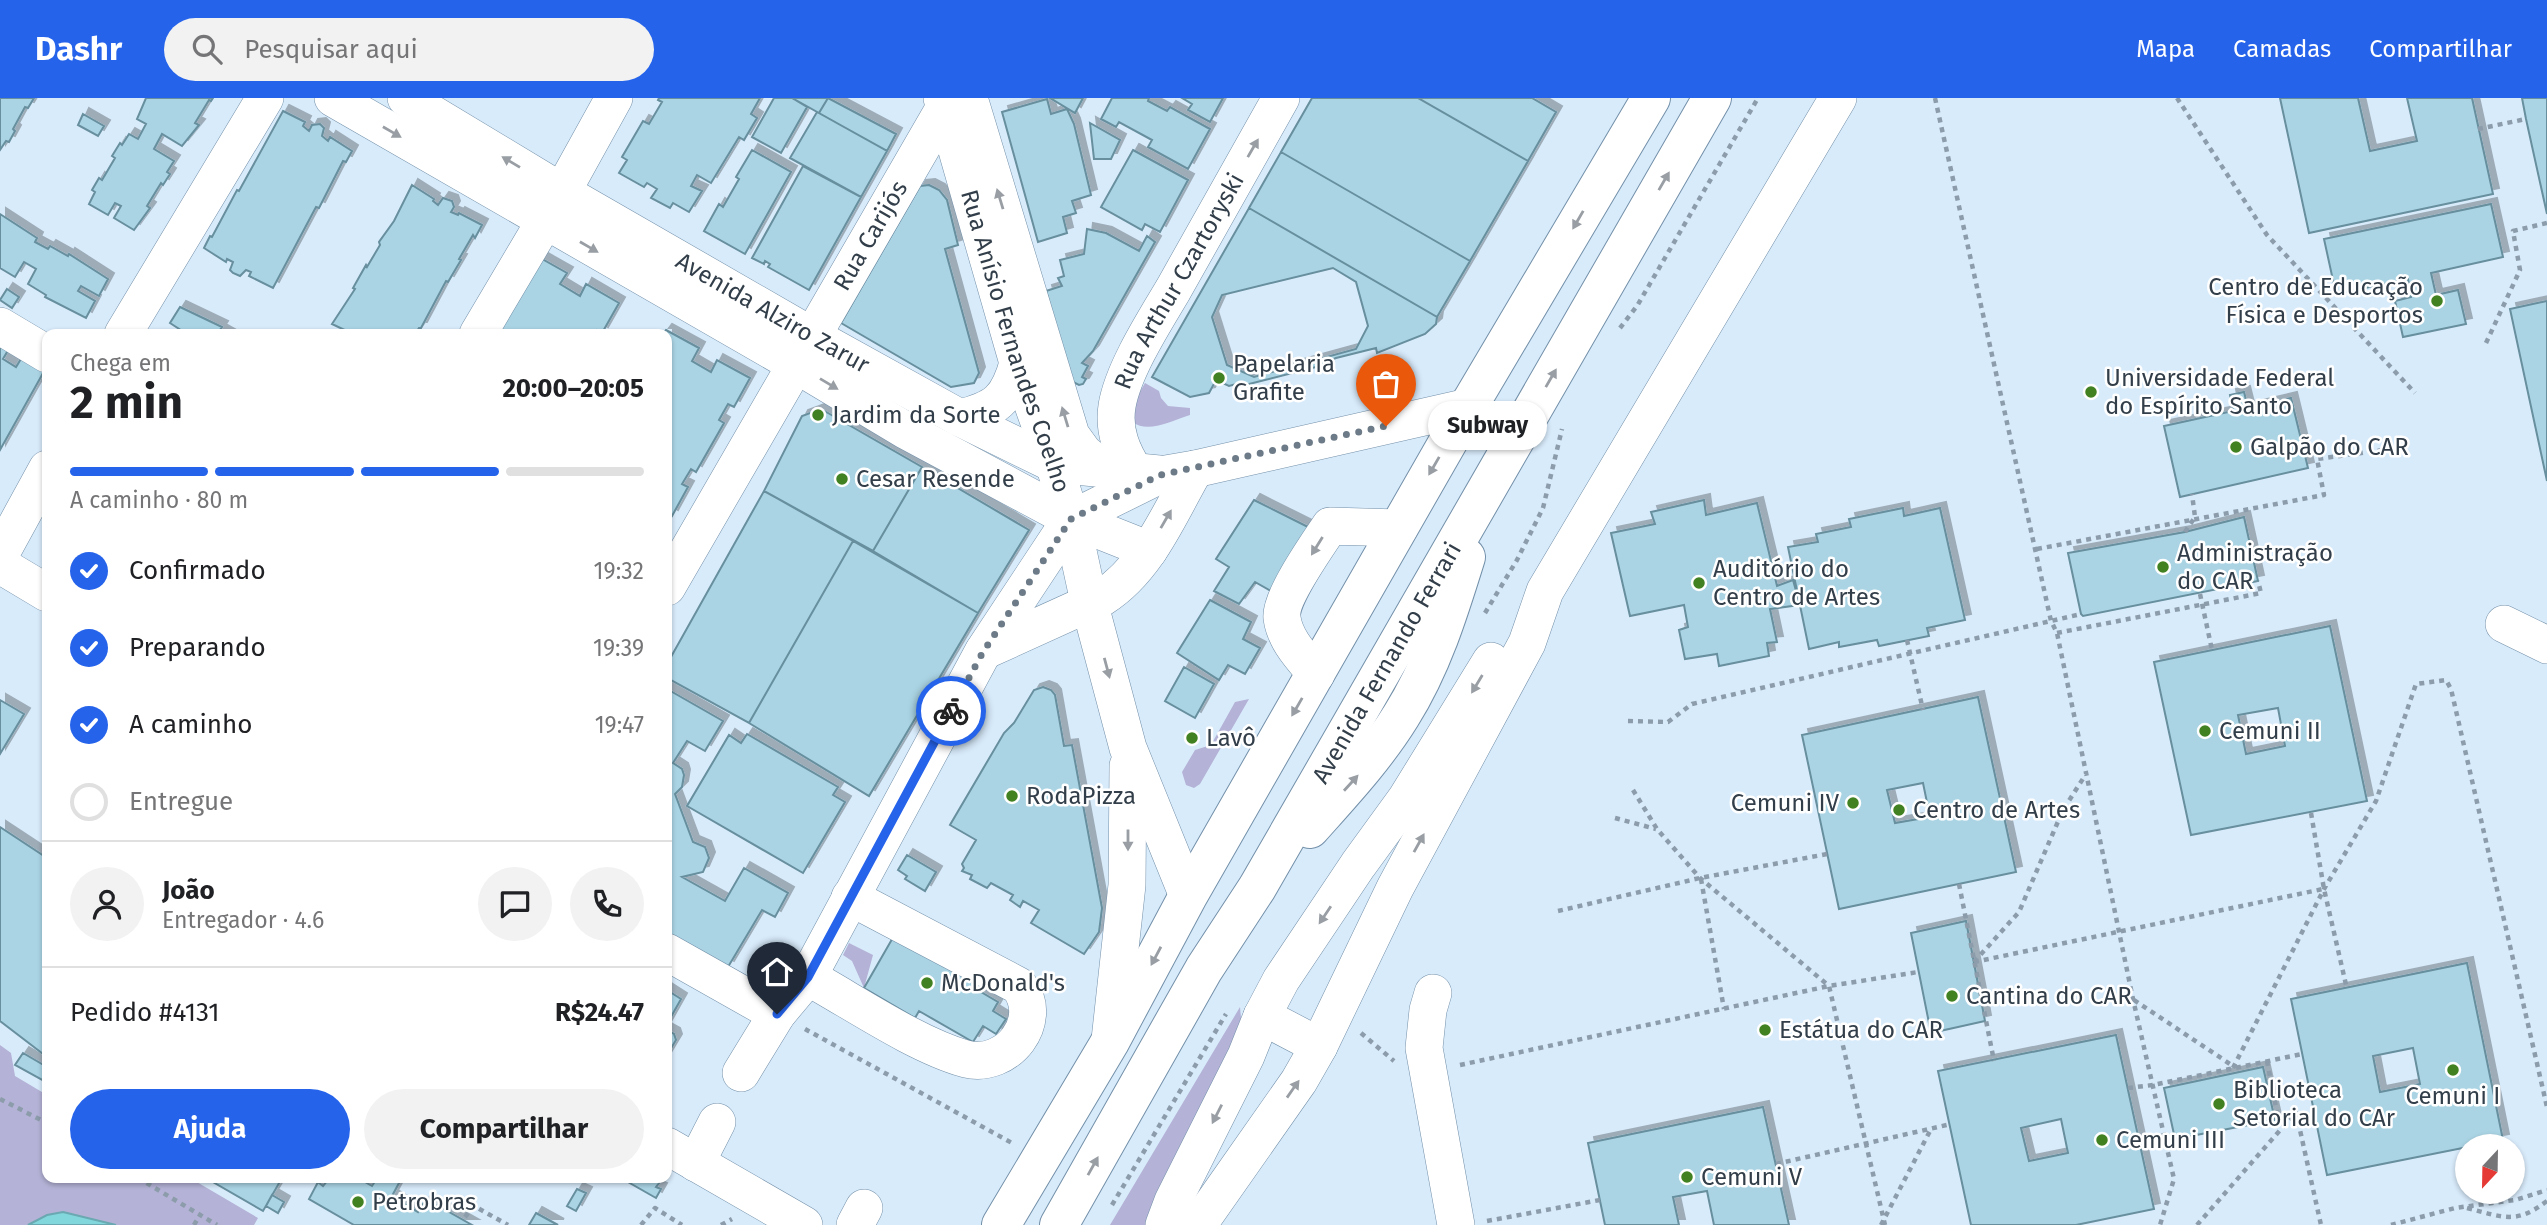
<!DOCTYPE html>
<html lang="pt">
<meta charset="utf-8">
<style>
body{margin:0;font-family:"Fira Sans",sans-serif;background:#f2f2f2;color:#202124;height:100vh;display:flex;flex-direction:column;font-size:26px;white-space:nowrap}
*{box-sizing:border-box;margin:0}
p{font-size:23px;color:#757577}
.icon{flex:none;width:38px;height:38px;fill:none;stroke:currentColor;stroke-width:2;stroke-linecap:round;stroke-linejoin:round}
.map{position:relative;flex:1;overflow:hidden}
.panel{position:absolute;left:42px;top:231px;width:630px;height:854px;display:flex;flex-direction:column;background:#fff;border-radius:14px;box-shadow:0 2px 5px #0004}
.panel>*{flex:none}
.needle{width:46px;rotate:202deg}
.controls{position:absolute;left:2455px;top:1036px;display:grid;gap:14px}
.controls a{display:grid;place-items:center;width:70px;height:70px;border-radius:50%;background:#fff;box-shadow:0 2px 5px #0004;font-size:35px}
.pin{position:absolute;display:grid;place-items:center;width:60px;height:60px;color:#fff;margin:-72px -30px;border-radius:50% 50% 50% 0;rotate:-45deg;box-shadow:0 0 7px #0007}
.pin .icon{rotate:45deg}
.courier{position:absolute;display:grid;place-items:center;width:70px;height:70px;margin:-35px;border:5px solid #2563eb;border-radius:50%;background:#fff;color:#222;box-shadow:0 2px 9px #0007}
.bubble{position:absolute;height:49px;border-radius:24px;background:#fff;box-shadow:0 2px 5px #0004;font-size:23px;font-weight:700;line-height:49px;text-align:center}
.headline em{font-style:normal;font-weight:700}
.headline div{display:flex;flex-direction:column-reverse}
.headline{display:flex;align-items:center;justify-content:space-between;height:119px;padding:0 28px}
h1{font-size:46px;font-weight:700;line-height:52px}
.bar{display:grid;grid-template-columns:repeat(4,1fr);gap:10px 7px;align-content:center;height:84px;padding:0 28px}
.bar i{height:9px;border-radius:5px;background:#e0e0e0}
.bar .on{background:#2563eb}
.bar p{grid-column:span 4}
.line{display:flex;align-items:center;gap:18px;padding:0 28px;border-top:2px solid #e0e0e0}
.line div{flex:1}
.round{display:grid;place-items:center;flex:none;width:74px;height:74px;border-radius:37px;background:#f2f2f2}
ol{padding:0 28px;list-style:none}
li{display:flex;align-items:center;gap:21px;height:77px}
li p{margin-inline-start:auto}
li .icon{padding:7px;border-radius:50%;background:#2563eb;color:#fff;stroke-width:4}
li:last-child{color:#757577}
li i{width:38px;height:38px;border:4px solid #e0e0e0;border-radius:50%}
.action{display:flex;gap:14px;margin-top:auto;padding:14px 28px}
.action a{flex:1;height:80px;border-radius:42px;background:#2563eb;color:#fff;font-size:28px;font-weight:700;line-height:80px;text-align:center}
.action a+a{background:#f2f2f2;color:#202124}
header{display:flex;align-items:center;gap:42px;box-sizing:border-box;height:98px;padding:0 35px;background:#2563eb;color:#fff}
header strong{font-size:33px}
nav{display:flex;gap:38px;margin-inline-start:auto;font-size:24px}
.search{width:490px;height:63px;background:#f2f2f2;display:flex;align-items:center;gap:18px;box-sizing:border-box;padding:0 24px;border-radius:38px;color:#757577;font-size:26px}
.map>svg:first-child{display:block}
</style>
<header>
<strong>Dashr</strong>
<div class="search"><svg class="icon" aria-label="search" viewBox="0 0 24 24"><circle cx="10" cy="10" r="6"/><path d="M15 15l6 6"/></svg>Pesquisar aqui</div>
<nav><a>Mapa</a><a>Camadas</a><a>Compartilhar</a></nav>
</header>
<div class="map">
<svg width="2547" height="1127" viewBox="0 0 2547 1127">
<defs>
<filter id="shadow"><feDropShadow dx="6" dy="-6" stdDeviation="0" flood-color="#0004"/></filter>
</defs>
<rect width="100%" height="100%" fill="#d8ebfb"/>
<!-- green -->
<path fill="#b4b2d6" d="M1145 285 1159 293 1161 300 1168 308 1190 310V317C1174 322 1147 336 1133 324L1132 307Z
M1249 601 1200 686 1194 690 1186 687 1182 674 1195 652 1211 647 1235 604Z
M849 845 873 857 864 890 852 863 843 857Z
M1240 909 1242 931 1151 1127H1110Z
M0 947 11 955 15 978 47 997V1080H190L258 1120 254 1127H0Z"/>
<!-- water -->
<path fill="#82d7dd" stroke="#6aa9b1" stroke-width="2" d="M63 1114 116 1127H28L47 1117Z"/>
<!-- building -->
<path fill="#aad4e4" stroke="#678f9e" stroke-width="2" fill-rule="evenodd" filter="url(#shadow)" d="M0 0H34L28 10 25 9 13 31 15 33 9 44 6 43 0 52Z
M146 0H213L211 3 209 2 195 25 199 27 182 48 162 36 154 51 174 63 167 74 170 76 163 87 161 85 147 108 150 110 134 132 114 120 121 108 115 105 108 117 89 106 95 94 92 92 99 80 102 82 115 60 112 58 120 45 122 47 129 36 138 41 146 26 137 21Z
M659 0H760L751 16 757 20 744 42 739 39 711 85 697 77 691 88 702 93 689 114 673 105 670 110 651 100 657 91 647 85 644 89 619 75 627 62 622 59 643 23 649 26 662 4 658 2Z
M774 0H792L807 9 781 55 752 39Z
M792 0H828L819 15Z
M828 0 896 36 887 53 819 15Z
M1050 0H1083L1075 15Z
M1112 0H1149L1148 3 1167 13 1170 9 1210 31 1188 71 1148 49 1152 42 1119 24 1116 29 1101 21Z
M1182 0H1223L1210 24 1188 12 1192 6Z
M1312 0H1418L1528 63 1470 163 1281 54Z
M1418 0H1532L1556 14 1528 63Z
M2280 0H2358L2370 53 2417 43 2407 0H2472L2493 96 2309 135Z
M2522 0H2547V116L2526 21Z
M1047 1 1051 16 1067 11 1074 26 1091 97 1072 103 1076 115 1063 119 1067 135 1038 144 1002 14Z
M283 13 305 24 303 28 309 33 312 27 320 26 324 30 322 38 328 43 330 39 352 53 346 64 343 63 319 110 316 109 273 190 249 178 251 174 246 172 240 178 233 175 230 172 233 164 227 161 226 164 204 150 210 138 212 139 237 92 239 93Z
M817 14 887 53 861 99 790 60Z
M83 16 104 28 98 38 78 27Z
M1090 25 1120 42 1111 61H1094Z
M752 52 791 74 745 156 704 133 719 106 723 109 739 81 736 79Z
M1133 52 1188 82 1160 134 1145 126 1142 132 1101 109Z
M1281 54 1470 163 1437 219 1249 110Z
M803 68 861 99 809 192 768 169 770 166 765 163 764 166 752 160Z
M412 87 434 101 433 103 438 107 443 100 452 103 454 109 451 114 458 117 459 115 482 127 475 140 473 137 459 161 461 162 448 184 446 183 421 230H419L415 236H353L332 226 355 191 353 190 366 167 367 169 380 147 379 144 394 123Z
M929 87 939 92 947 102 958 147 945 151 979 275 974 285 951 289 841 225 920 88Z
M2491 106 2503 159 2431 175 2436 197 2458 192 2466 226 2403 239 2395 203 2411 199 2408 181 2336 196 2324 141Z
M1249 110 1437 219 1436 226 1425 236 1377 255 1376 250 1336 260 1326 264 1328 266 1241 288 1240 285 1229 288 1216 282 1209 295 1190 299 1152 279Z
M0 116 37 140 35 144 48 151 50 148 68 158 69 156 108 181 99 198 81 188 78 193 95 203 86 220 45 199 46 197 28 186 36 171 24 164 15 179 0 170Z
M1087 131 1106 135 1139 153 1147 138 1155 144 1093 253 1082 265 1088 268 1082 279 1086 281 1083 286 1079 287 1071 283 1046 193 1062 188 1058 180 1064 178 1060 162 1084 156Z
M535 157 567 175 560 186 580 198 586 186 619 205 602 235 597 232 594 236H488Z
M1333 170 1356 184 1368 228 1356 251 1254 279 1227 267 1212 219 1222 197Z
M7 191 19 199 12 210 0 202Z
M2547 203V383L2510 211Z
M180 209 222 229 220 232 227 236H187L170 225Z
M666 232 699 250 692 263 711 274 717 262 750 280 734 309 728 306 719 322 724 325 696 374 691 371 682 386 688 389 672 418 667 415V236H663Z
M0 234 14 242 3 261 16 269 27 251 47 268 0 352Z
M2244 294 2248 310 2291 300 2308 370 2180 399 2164 328 2233 313 2230 297Z
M821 311 922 369 873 453 764 393 802 318Z
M922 369 1029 432 978 515 873 453Z
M764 393 853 443 749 625 667 580V566Z
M1254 402 1316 433 1276 496 1255 484 1239 506 1214 493 1229 469 1216 461Z
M1704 402 1706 417 1757 405 1777 488 1793 482 1800 507 1770 511 1777 544 1767 545 1769 558 1719 568 1717 556 1685 561 1679 532 1688 529 1684 507 1630 518 1611 435 1655 426 1651 414Z
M1903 410 1904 418 1940 410 1965 522 1927 530 1929 538 1879 548 1877 542 1839 549V544L1809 551 1788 449 1818 444 1816 436 1851 429 1849 421Z
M2244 419 2258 483 2083 518 2081 516 2068 455 2185 434Z
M853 443 978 515 869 698 749 625Z
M1210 502 1251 524 1243 541 1260 550 1245 576 1228 567 1219 582 1177 555Z
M2330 528 2367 703 2191 737 2154 564ZM2278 610 2285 648 2246 656 2238 617Z
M1184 569 1214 586 1195 620 1165 603Z
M1043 589 1051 592 1055 597 1064 648 1072 647 1102 810 1099 834 1084 856 1031 825 1039 812 1023 803 1020 809 1010 802 1013 797 991 785 987 790 970 781 972 777 962 773 964 770 962 766 976 742 950 727 1004 635 1014 625 1034 592Z
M667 591 723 623 705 653 687 643 673 665 682 671 684 677 682 689 675 696 693 744 705 749 709 760 703 774 682 779 725 803 744 770 788 795 775 819 762 812 728 869 667 834Z
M1978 599 2016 774 1839 811 1802 637ZM1923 685 1930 719 1895 725 1887 692Z
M0 602 24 616 0 656Z
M747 636 838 689 833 697 845 704 803 775 687 708 729 637 741 645Z
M0 729 47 760V959L0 923Z
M907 757 936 774 925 793 905 781 907 778 898 772Z
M1966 823 1985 923 1931 935 1911 835Z
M899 829 989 882 981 894 998 904 993 913 1006 921 996 936 983 928 973 944 919 913 915 920 864 890Z
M2467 865 2503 1042 2327 1077 2291 901ZM2413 950 2420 986 2380 994 2373 958Z
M667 892 681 901 667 926Z
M667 932 674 936 676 942 667 957Z
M2116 937 2154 1111 2076 1127H1971L1938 973ZM2061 1021 2068 1055 2029 1063 2021 1030Z
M23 955 47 969V978L44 983 15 967Z
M2263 969 2275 1022 2175 1041 2164 990Z
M1763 1009 1789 1127H1714L1707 1093 1673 1099 1679 1127H1605L1588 1045Z
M206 1080H282L263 1113Z
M321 1080H358L372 1088 377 1080H391L399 1085 392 1098 418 1114 426 1101 472 1127H354L309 1101 318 1084 323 1088 327 1083Z
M621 1080H650L659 1085 656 1089 661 1091 656 1100Z
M577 1091 586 1095 576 1113 567 1108Z
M272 1097 284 1104 278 1115 266 1108Z
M536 1115 558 1127H529Z"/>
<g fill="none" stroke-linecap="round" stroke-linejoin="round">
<!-- minor casing -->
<g stroke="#7390a9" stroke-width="38">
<g id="minor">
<path d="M333 0 795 266 905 332 1071 421 1149 452"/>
<path id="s1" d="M406 0 562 94 812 238 960 320 1054 366 1159 376"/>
<path id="s2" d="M942 0 1018 265 1054 366 1071 421 1089 504 1128 650 1188 798"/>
<path d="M969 0 1071 337 1084 355 1105 372"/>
<path d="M0 228 47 256"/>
<path d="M123 236 265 0"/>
<path d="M478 236 562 94 614 0"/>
<path d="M960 320C996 311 1008 302 1018 265"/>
<path id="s3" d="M1135 374C1122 354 1113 333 1117 308 1123 272 1154 224 1173 192 1209 128 1245 64 1281 0"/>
<path d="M0 457 47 371"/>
<path d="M0 467 47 495"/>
<path id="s4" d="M667 489 945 9"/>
<path d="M2504 526 2547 547"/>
<path d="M984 553 1103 499C1148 470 1169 416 1195 371"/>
<path d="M1316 576C1302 559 1285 542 1282 520 1279 501 1318 446 1330 428L1399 430"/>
<path d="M667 854 777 916"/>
<path d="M808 879C855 905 916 947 966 961 1008 971 1045 923 1019 888L850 799"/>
<path d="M1433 895 1428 912 1424 950 1456 1127"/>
<path d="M1262 918 1319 948"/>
<path d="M1110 942 1127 787 1128 668"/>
<path d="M741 975 777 916 808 879 983 554 1071 421 1160 377 1195 371 1468 309"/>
<path d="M667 1048 804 1127"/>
<path d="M696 1065 717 1024"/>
<path d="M855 1127 864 1110"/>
<path d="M1164 1127 1173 1103 1246 958 1262 918 1281 882 1358 767 1406 701 1491 563"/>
<path d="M1198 1127 1299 983 1319 948 1395 790 1527 545 1545 493 1838 0"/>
</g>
</g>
<!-- major casing -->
<g stroke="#7390a9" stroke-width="40">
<g id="major">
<path d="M1310 731C1342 695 1375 660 1401 618 1432 569 1449 514 1466 459"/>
<path d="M1001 1127 1110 944 1188 798 1468 309 1651 0"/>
<path id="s5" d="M1059 1127 1204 871 1257 790 1712 0"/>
</g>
</g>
<!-- path -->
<path stroke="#8c9caa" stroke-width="4.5" stroke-dasharray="5 5" stroke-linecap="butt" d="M1935 0 2051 523 2057 535 2133 901 2174 1081 2160 1127
M2177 0 2267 137 2415 295
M2478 31 2526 21
M1620 230 1637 208 1758 0
M2486 245 2520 172 2513 133 2547 125
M2185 434 2195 419 2192 396
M2037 451 2324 397 2317 361 2391 351
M2200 496 2212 552
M1485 515 1517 462 1543 410 1562 331
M2057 535 2261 495 2258 483
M1907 542 1923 612
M1628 623 1668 624 1692 606 2081 516
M1633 692 1657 731 1700 780 1829 888 1885 1127
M2311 715 2324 791 2347 891
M1615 720 1656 731
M1701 781 1724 911
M1959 786 1994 963
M1558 813 1700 780 1827 756
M1974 864 2323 791
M1974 864 2019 814 2063 712 2086 676
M2134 902 2233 968
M805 931 1012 1045
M1361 935 1394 963
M2267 963 2280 1030
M1460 967 1829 888 1918 874
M2233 970 2324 791 2376 703 2416 586 2446 582 2451 591 2547 1009
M2128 990 2153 987 2302 956
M0 1001 47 1025
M1776 1066 1951 1026
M138 1080 217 1127
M1112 1107 1226 916
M2467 1110C2503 1119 2516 1127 2547 1103
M465 1119 474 1108 508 1127
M1487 1123 1600 1102
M194 1127 200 1117
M641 1127 655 1110 682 1127
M721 1127 732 1121
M1881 1127 1930 1033
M2197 1127 2296 1014 2321 1127
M2391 1127 2455 1110 2515 1102 2547 1092"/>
<!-- minor -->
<use href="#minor" stroke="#fff" stroke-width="37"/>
<!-- major -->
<use href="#major" stroke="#fff" stroke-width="38"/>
</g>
<!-- one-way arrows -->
<defs><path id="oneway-solid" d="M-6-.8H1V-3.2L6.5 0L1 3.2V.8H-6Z" transform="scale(1.75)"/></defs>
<g fill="#989ea4">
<use href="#oneway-solid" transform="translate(392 34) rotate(30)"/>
<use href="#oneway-solid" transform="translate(1253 50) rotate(-60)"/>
<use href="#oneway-solid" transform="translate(511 64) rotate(-149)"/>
<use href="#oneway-solid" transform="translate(1664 83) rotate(-60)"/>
<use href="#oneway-solid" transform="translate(1000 101) rotate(-107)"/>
<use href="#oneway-solid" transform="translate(1578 122) rotate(120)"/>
<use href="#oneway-solid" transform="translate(589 149) rotate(30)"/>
<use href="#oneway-solid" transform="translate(1551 280) rotate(-60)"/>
<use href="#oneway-solid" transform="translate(829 286) rotate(31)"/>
<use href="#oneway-solid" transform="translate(1065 319) rotate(-107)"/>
<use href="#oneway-solid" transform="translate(1434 368) rotate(120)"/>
<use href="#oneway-solid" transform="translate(1166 421) rotate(-60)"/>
<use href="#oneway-solid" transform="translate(1317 448) rotate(122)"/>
<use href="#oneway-solid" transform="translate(1107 570) rotate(75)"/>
<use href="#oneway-solid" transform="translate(1477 586) rotate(121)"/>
<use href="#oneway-solid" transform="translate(1297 609) rotate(120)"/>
<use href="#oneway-solid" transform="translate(1351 685) rotate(-48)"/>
<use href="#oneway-solid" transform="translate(1128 742) rotate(90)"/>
<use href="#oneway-solid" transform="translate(1419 745) rotate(-61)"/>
<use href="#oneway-solid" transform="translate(1325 817) rotate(124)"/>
<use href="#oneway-solid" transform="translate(1156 858) rotate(118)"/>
<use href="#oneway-solid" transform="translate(1293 991) rotate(-55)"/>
<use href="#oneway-solid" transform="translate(1217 1016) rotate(117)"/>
<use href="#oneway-solid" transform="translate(1093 1068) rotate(-61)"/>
</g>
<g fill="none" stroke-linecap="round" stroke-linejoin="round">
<!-- done -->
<path stroke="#6c7b87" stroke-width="7" stroke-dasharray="0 12.6" d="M951 613 983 554 1071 421 1160 377 1386 328"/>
<!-- route -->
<path stroke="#2563eb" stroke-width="9" d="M777 916 808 879 951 613"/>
</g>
<!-- markers -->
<g fill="#418121" stroke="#fff" stroke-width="2.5">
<circle cx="2437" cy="203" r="7"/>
<circle cx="1219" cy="280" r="7"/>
<circle cx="2091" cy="294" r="7"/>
<circle cx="818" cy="317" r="7"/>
<circle cx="2236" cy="349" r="7"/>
<circle cx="842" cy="381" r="7"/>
<circle cx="2163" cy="469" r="7"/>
<circle cx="1699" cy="485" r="7"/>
<circle cx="2205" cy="633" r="7"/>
<circle cx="1192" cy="640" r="7"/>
<circle cx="1012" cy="698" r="7"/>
<circle cx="1853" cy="705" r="7"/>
<circle cx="1899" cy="712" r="7"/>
<circle cx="927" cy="885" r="7"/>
<circle cx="1952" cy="898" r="7"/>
<circle cx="1765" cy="932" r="7"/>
<circle cx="2453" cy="972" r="7"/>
<circle cx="2219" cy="1006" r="7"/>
<circle cx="2102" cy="1042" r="7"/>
<circle cx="1687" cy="1079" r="7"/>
<circle cx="358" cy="1104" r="7"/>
</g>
<g text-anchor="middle" stroke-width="5" stroke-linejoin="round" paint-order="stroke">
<!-- street labels -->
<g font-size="24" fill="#323e49" stroke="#fff">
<text dy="8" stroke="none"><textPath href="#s4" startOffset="406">Rua Carijós</textPath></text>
<text dy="8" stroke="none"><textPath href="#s3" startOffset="210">Rua Arthur Czartoryski</textPath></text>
<text dy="8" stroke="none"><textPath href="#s1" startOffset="425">Avenida Alziro Zarur</textPath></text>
<text dy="8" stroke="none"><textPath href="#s2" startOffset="254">Rua Anísio Fernandes Coelho</textPath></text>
<text dy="8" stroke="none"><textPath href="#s5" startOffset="651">Avenida Fernando Ferrari</textPath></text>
</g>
<!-- poi labels -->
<g font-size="24" fill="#323e49" stroke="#fff" text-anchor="start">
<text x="2423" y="197" text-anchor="end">Centro de Educação<tspan x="2423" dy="28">Física e Desportos</tspan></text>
<text x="1233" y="274">Papelaria<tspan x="1233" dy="28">Grafite</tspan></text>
<text x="2105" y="288">Universidade Federal<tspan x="2105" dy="28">do Espírito Santo</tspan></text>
<text x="832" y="325">Jardim da Sorte</text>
<text x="2250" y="357">Galpão do CAR</text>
<text x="856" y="389">Cesar Resende</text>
<text x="2177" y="463">Administração<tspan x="2177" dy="28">do CAR</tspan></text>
<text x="1713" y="479">Auditório do<tspan x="1713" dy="28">Centro de Artes</tspan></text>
<text x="2219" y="641">Cemuni II</text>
<text x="1206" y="648">Lavô</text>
<text x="1026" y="706">RodaPizza</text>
<text x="1839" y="713" text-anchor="end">Cemuni IV</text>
<text x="1913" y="720">Centro de Artes</text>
<text x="941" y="893">McDonald's</text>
<text x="1966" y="906">Cantina do CAR</text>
<text x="1779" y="940">Estátua do CAR</text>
<text x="2233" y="1000">Biblioteca<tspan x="2233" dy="28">Setorial do CAr</tspan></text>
<text x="2453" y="1006" text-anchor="middle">Cemuni I</text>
<text x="2116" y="1050">Cemuni III</text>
<text x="1701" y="1087">Cemuni V</text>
<text x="372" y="1112">Petrobras</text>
</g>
</g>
</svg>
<div class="controls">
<a><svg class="needle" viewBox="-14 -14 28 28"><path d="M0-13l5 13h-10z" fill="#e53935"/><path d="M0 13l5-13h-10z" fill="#757577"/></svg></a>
</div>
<div class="pin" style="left:1386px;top:328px;background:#ea580c"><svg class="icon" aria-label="bag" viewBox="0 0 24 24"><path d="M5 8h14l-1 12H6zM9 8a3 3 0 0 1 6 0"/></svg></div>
<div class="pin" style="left:777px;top:916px;background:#1f2937"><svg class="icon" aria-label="home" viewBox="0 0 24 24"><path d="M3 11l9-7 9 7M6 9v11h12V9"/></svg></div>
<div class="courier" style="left:951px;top:613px"><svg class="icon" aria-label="bike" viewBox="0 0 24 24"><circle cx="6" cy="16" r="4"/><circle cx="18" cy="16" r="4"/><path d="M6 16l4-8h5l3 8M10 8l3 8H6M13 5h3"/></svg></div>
<div class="bubble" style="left:1428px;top:303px;width:119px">Subway</div>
<section class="panel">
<div class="headline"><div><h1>2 min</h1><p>Chega em</p></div><em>20:00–20:05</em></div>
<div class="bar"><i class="on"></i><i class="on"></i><i class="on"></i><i></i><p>A caminho · 80 m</p></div>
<ol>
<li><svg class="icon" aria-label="check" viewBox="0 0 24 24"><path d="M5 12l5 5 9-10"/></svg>Confirmado<p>19:32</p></li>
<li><svg class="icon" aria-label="check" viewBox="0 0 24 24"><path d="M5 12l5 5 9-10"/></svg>Preparando<p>19:39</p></li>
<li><svg class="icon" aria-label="check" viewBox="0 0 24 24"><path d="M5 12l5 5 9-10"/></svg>A caminho<p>19:47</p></li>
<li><i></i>Entregue</li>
</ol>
<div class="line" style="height:126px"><a class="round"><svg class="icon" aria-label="person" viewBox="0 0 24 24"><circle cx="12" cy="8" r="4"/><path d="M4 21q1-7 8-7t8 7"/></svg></a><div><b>João</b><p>Entregador · 4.6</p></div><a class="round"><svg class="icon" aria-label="chat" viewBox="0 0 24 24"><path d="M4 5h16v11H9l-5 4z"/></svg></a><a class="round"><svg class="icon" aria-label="phone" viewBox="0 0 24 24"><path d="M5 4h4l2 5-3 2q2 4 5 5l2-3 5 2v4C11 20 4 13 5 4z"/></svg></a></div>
<div class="line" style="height:91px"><div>Pedido #4131</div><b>R$24.47</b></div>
<div class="action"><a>Ajuda</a><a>Compartilhar</a></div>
</section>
</div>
